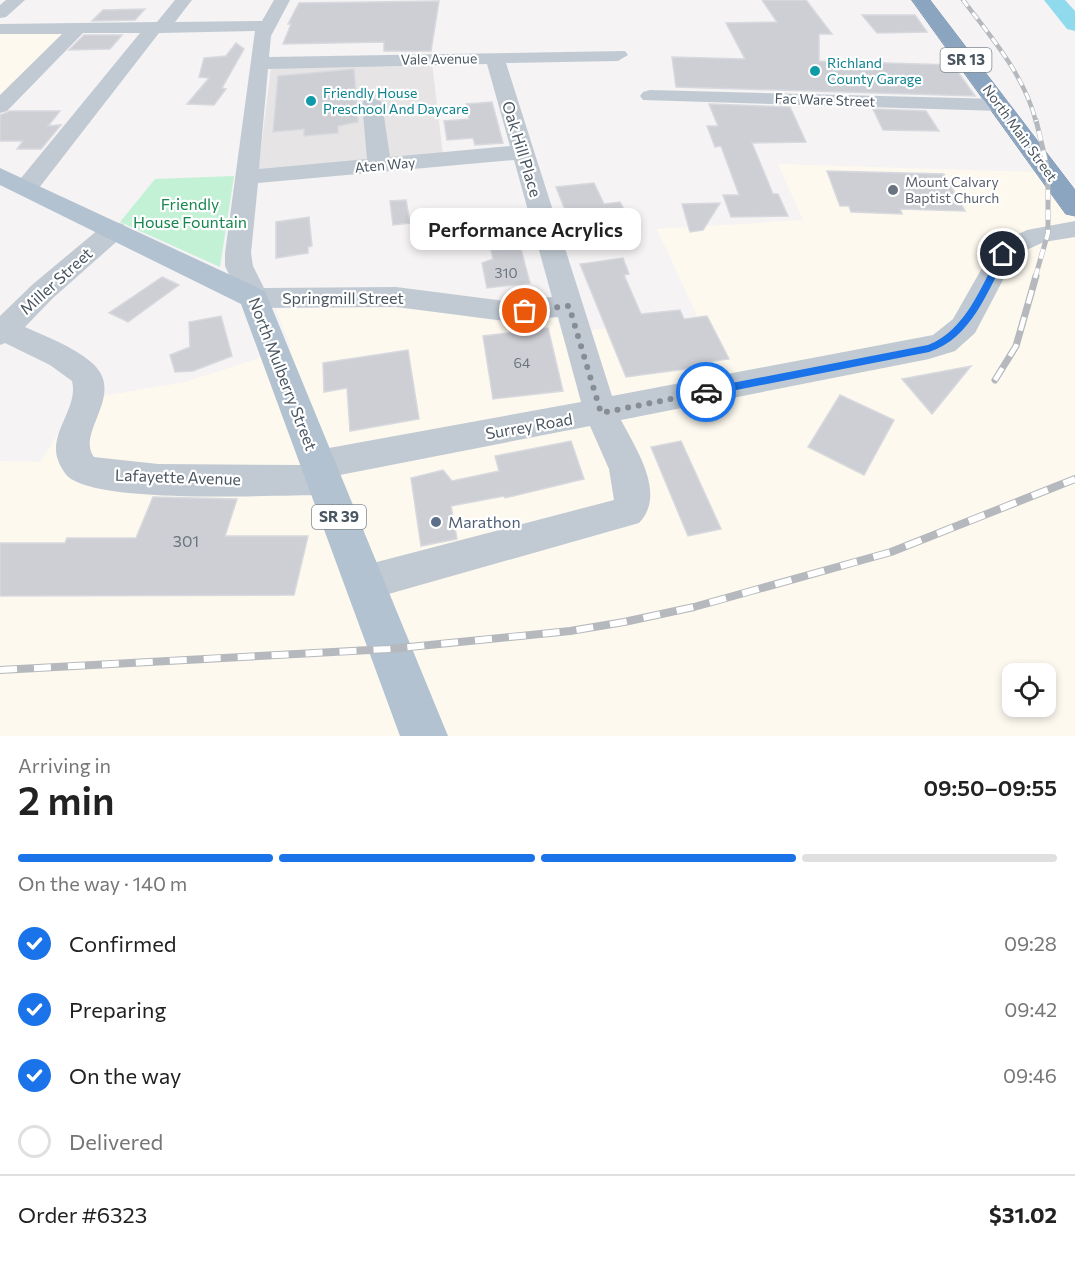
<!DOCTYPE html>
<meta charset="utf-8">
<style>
body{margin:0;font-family:Commissioner,sans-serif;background:#f2f2f2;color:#222;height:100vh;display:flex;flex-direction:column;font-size:22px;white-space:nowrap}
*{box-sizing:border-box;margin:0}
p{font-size:20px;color:#767676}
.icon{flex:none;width:33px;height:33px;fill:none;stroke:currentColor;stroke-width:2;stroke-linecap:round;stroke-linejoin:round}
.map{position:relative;height:736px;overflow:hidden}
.sheet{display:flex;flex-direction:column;background:#fff;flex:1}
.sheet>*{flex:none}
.tools{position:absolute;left:1002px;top:663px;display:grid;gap:12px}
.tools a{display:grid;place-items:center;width:54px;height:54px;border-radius:12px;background:#fff;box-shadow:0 3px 9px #0003;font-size:30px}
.pin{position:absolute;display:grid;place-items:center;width:51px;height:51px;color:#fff;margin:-26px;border:3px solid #fff;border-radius:50%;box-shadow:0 2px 6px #0007}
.courier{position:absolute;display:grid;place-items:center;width:60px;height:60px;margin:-30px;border:4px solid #1a73e8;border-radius:50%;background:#fff;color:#222;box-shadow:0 2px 8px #0007}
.bubble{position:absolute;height:42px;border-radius:12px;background:#fff;box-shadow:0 3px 9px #0003;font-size:20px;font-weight:600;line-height:42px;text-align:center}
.headline em{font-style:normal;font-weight:600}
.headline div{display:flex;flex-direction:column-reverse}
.headline{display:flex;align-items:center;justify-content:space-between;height:102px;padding:0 18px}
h1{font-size:39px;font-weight:600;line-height:45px}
.bar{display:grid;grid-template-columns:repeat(4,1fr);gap:9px 6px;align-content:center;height:72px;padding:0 18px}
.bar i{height:8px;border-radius:4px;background:#e0e0e0}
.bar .current{background:#1a73e8}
.bar p{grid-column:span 4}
.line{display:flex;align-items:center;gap:15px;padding:0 18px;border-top:2px solid #e0e0e0}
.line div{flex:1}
ol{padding:0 18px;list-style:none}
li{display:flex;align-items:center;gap:18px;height:66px}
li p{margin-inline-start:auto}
li .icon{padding:6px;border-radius:50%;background:#1a73e8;color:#fff;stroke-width:4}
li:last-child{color:#767676}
li i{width:33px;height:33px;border:3px solid #e0e0e0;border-radius:50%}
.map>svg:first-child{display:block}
</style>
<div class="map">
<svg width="1075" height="736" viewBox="0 0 1075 736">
<rect width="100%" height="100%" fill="#f5f3f3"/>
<!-- commercial -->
<path fill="#fdf9ef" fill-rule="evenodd" d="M72 32 0 105V33Z
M778 164 1038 172 1075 188V736H0V461L40 462 80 400 185 382 291 348 276 309 372 306 445 312 507 323 557 318 562 334 697 316 657 229 803 220ZM1012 674H1046V706H1012Z"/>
<!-- education -->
<path fill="#e6e4e5" d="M432 63 443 155 258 173 271 67Z"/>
<!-- green -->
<path fill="#c3f1d5" d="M234 176 220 267 120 222 155 179Z"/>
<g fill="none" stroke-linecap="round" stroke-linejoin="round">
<!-- river -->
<path fill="#90daee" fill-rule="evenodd" d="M1044 0H1065L1075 11V31L1067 29Z"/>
</g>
<!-- building -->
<path fill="#cdcfd5" stroke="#d7d9de" stroke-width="1.5" d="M762 0H806L832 34H819V61L953 65 975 96 676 87 672 57 745 59 726 23 777 22Z
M439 1 431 51H384V42L283 44 291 24H288L299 3Z
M145 9 135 20 92 21 103 10Z
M862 15H915L927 32 877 33Z
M84 35H122L110 49 69 50Z
M236 43 244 49 222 88 226 89 214 105 187 104 209 78 199 77 204 58 226 56Z
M354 69 358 122 338 126V133L304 136V129L273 132 278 76Z
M492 102 503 143 475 145 473 138 447 140 444 121 469 119 466 104Z
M709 104 790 107 806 142 752 143 773 194H778L788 216 731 217 723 195H739L721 146 715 147 707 126H718Z
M873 109 926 111 939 131 883 130Z
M10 111H60L48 126 61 125 41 149H17L23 141H0V115Z
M827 171 944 174 965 211 900 209 902 214 851 212 849 206H840Z
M594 183 604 204 620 202 640 239 622 242 606 210 567 215 556 187Z
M406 200 410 223 393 225 390 201Z
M720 203 703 230 690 232 682 204Z
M309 217 312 246 308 247V253L276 258V222Z
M518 238 530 283 487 288 482 263 493 259 491 250 502 249 500 240Z
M623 258 629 274 624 275 641 314 680 310 684 319 707 316 729 359 699 363 700 367 626 377 580 264Z
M162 277 179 285 128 322 109 313Z
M221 316 232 356 193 371 175 372 170 355 190 347 189 322Z
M548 328 563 391 493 399 483 336Z
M408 350 419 419 350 431 347 388 324 392 323 363Z
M971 366 932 414 902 379Z
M840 395 894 420 864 475 808 447Z
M571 441 584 479 505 498 504 496 451 506 457 539 421 546 411 478 443 470 452 481 499 471 495 456Z
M681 441 721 529 688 536 651 447Z
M153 497 237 499 225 536H308L294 595 0 596V543H65L67 538H136Z"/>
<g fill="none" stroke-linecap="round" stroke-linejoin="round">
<!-- highway casing -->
<g stroke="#7690ad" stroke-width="1">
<path id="highway" d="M912 0H930L1075 190V216L1066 214Z"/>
</g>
<!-- minor -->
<path fill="#c1cad2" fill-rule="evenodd" d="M6 0H25L6 17 0 18V5Z
M175 0H192L175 22 262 21 274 0H290L271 36 269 57 625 51 628 55 618 61 506 63 612 396 933 335 953 319 990 254 1001 242 1027 230 1075 221V237L1044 242 1020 253 1014 259 975 333 955 351 929 359 621 420C636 449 667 494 639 523L364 601 350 595 344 582 350 569 614 500 609 469 590 426 340 475 342 480 337 491 324 495C271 495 112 504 71 479 65 475 60 466 58 460 48 433 79 408 72 381L50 365 5 343 0 345V316L33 284 105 224 114 222 123 224 127 230 123 236 53 298 25 327C47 337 72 346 91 362 128 393 75 432 94 457L158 464 300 465 305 455 318 450 581 402 558 317 505 321 396 307 254 308 244 305 225 266V253L255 31 159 33 35 193 26 195 17 193 14 188 17 183 140 33H83L7 111 0 113V95L62 34H0V24L157 22ZM487 64 510 146 390 157 382 103 379 99H365L362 103 367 159 259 169 268 69ZM514 160 552 297 505 301 396 287 264 288 253 266 251 253 258 183Z
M650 90 1000 99 1007 101 1011 105 1007 109 1000 111 643 100 640 96 643 92Z"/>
<!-- major -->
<path fill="#b3c2d1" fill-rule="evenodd" d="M0 168 265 291 448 736H400L241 304 0 185Z"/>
<!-- highway -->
<use href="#highway" fill="#8ba5c1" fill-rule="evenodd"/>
<!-- rail-far3 casing -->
<g stroke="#b5b8bd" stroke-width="4.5">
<path id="rail-far3" d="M963 0C991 37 1025 76 1036 122"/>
</g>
<!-- rail-far2 casing -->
<g stroke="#b5b8bd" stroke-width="5">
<path id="rail-far2" d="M1035 278 1048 233V170L1036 120"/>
</g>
<!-- rail-far1 casing -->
<g stroke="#b5b8bd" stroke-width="7">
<path id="rail-far1" d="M995 380 1016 346 1036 276"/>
</g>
<!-- rail casing -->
<g stroke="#b5b8bd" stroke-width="8">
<path id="rail" d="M0 670 389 649 570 631 624 622 694 607 891 552 1075 479"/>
</g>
<!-- rail-far3 -->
<use href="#rail-far3" stroke="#fff" stroke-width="3" stroke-dasharray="8" stroke-linecap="butt"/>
<!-- rail-far2 -->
<use href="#rail-far2" stroke="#fff" stroke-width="4" stroke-dasharray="10" stroke-linecap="butt"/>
<!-- rail-far1 -->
<use href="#rail-far1" stroke="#fff" stroke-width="4.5" stroke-dasharray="14" stroke-linecap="butt"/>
<!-- rail -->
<use href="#rail" stroke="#fff" stroke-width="6" stroke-dasharray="17" stroke-linecap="butt"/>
</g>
<!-- route -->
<path fill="#1a73e8" d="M1003 252 1008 254C987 291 972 338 929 352L706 396 701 392 706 388 928 345C966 330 980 288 999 254Z"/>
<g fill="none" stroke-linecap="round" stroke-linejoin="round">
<!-- done -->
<path stroke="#868d94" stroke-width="6" stroke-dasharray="0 10.8" d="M525 311 569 306 601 413 706 392"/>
</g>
<!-- markers -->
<g fill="#0f9aa8" stroke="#fff" stroke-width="2">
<circle cx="815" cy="71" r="6"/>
<circle cx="311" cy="101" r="6"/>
</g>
<circle fill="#6b7280" stroke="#fff" stroke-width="2" cx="893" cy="190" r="6"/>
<circle fill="#5c6f8a" stroke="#fff" stroke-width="2" cx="436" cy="522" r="6"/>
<g text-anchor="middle" stroke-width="4.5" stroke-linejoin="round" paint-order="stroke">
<!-- far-street labels -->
<g font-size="14" fill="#4a5661" stroke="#fff">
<text transform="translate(439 59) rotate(-1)" y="5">Vale Avenue</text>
<text transform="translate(825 100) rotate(2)" y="5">Fac Ware Street</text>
<text transform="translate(1020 133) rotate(54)" y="5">North Main Street</text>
<text transform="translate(385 165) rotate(-5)" y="5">Aten Way</text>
</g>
<!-- far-culture labels -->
<g font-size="14" fill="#0d838f" stroke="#fff" text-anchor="start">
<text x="827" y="68">Richland<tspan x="827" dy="16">County Garage</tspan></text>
<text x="323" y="98">Friendly House<tspan x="323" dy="16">Preschool And Daycare</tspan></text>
</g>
<!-- far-worship labels -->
<g font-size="14" fill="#5b616d" stroke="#fff" text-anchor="start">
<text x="905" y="187">Mount Calvary<tspan x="905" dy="16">Baptist Church</tspan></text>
</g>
<!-- number labels -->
<g font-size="14" fill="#6b747e">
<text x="506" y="278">310</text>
<text x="522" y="368">64</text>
</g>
<!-- shield labels -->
<g fill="#fff" stroke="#808990" stroke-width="1.5">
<rect x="940.5" y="48" width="51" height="24" rx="4.5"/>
<rect x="312" y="505" width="54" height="24" rx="4.5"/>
</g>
<g font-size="15" font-weight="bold" fill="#4a5661">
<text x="966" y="65">SR 13</text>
<text x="339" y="522">SR 39</text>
</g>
<!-- street labels -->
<g font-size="16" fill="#4a5661" stroke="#fff">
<text transform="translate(522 149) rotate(73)" y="6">Oak Hill Place</text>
<text transform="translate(56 281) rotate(-42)" y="6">Miller Street</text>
<text x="343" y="304">Springmill Street</text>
<text transform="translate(283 374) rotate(69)" y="6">North Mulberry Street</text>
<text transform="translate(529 426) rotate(-10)" y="6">Surrey Road</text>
<text transform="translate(178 477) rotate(2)" y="6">Lafayette Avenue</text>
</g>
<!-- park labels -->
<g font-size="16" fill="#17864f" stroke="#fff">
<text x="190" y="210">Friendly<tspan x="190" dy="18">House Fountain</tspan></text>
</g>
<!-- service labels -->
<g font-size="16" fill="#4e5e75" stroke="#fff" text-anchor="start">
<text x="448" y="528">Marathon</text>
</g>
<!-- near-number labels -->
<g font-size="16" fill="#6b747e">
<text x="186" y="547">301</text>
</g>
</g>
</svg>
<div class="tools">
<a><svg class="icon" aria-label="locate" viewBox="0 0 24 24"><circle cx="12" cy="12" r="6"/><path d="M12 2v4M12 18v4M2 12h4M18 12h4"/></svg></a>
</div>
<div class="pin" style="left:525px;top:311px;background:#ea580c"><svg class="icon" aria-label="bag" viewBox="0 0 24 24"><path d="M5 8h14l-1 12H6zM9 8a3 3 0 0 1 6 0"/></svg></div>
<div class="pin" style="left:1003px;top:254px;background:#1f2937"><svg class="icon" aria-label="home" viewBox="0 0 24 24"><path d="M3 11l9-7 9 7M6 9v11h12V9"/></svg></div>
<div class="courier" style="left:706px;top:392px"><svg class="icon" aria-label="car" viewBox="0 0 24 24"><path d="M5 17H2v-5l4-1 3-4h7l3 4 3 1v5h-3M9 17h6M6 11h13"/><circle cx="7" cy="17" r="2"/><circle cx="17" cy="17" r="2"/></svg></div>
<div class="bubble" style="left:410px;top:208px;width:231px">Performance Acrylics</div>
</div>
<section class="sheet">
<div class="headline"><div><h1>2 min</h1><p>Arriving in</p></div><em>09:50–09:55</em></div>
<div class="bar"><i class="current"></i><i class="current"></i><i class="current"></i><i></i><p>On the way · 140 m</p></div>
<ol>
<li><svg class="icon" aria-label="check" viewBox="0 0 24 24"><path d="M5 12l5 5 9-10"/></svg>Confirmed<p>09:28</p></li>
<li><svg class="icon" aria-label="check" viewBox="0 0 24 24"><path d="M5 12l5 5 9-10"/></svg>Preparing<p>09:42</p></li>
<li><svg class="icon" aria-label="check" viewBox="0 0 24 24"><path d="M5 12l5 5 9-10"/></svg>On the way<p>09:46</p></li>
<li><i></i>Delivered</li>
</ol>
<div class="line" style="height:78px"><div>Order #6323</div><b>$31.02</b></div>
</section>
